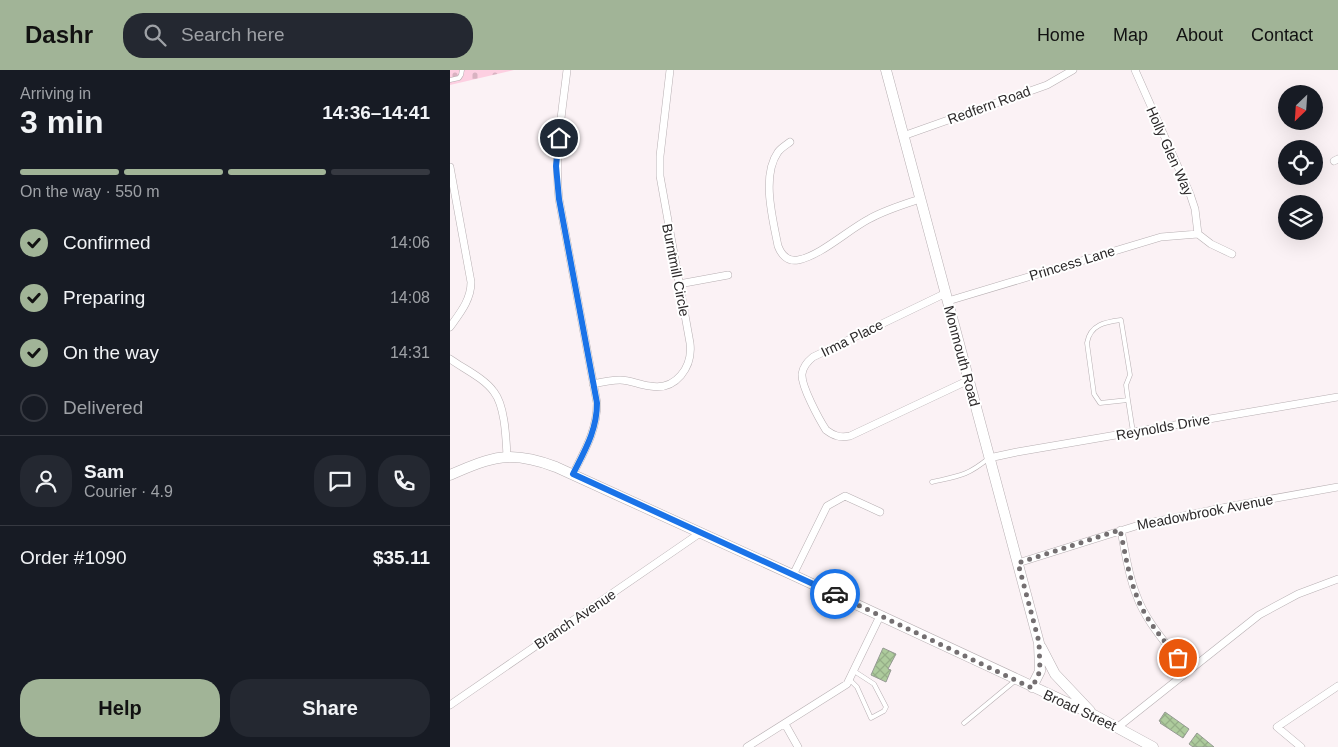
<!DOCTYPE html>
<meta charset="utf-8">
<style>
body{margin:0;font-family:Arial,sans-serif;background:#242831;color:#f1f3f6;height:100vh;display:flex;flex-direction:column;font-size:19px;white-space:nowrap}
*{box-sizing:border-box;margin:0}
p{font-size:16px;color:#9ea1a6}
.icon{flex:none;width:28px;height:28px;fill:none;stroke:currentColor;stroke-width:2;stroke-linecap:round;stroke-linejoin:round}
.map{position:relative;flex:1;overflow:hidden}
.details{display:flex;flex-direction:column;background:#171b24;width:450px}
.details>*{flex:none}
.needle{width:32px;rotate:205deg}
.buttons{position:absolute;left:828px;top:15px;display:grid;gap:10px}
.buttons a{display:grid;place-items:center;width:45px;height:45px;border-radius:50%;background:#171b24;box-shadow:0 5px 20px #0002;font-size:25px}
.pin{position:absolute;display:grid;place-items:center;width:42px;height:42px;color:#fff;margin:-21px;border:2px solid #fff;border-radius:50%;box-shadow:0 1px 5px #0007}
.courier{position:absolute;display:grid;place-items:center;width:50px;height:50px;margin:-25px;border:4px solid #1a73e8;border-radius:50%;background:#fff;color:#222;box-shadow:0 1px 6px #0007}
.headline em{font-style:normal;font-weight:600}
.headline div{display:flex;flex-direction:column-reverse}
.headline{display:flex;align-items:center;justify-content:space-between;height:85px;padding:0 20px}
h1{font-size:32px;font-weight:600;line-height:38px}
.bar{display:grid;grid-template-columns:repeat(4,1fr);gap:8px 5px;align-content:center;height:60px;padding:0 20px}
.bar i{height:6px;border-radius:4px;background:#363941}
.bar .current{background:#a1b497}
.bar p{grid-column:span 4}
.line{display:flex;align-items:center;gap:12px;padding:0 20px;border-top:1px solid #363941}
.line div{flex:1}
.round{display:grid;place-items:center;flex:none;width:52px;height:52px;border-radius:20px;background:#242831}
ol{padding:0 20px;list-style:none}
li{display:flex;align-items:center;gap:15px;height:55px}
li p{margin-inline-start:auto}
li .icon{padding:5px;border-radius:50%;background:#a1b497;color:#111;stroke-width:4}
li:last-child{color:#9ea1a6}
li i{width:28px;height:28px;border:2px solid #363941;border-radius:50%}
.cta{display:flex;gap:10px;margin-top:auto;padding:10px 20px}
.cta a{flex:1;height:58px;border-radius:20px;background:#a1b497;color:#111;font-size:20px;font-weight:600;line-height:58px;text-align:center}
.cta a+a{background:#242831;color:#f1f3f6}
header{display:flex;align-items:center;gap:30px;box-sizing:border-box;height:70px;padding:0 25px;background:#a1b497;color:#111}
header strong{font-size:24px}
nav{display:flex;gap:28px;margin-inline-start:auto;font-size:18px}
.search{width:350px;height:45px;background:#242831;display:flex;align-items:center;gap:12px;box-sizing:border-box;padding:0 18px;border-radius:20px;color:#9ea1a6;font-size:19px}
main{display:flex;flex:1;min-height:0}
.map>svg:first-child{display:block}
</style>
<header>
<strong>Dashr</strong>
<div class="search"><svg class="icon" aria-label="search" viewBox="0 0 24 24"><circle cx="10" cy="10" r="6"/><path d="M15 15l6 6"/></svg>Search here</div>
<nav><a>Home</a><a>Map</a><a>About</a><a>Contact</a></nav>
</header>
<main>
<section class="details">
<div class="headline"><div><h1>3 min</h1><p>Arriving in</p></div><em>14:36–14:41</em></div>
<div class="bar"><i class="current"></i><i class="current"></i><i class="current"></i><i></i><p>On the way · 550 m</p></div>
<ol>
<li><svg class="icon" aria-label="check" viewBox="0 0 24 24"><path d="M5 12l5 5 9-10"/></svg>Confirmed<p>14:06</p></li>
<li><svg class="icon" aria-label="check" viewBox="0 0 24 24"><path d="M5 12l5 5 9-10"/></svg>Preparing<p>14:08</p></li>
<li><svg class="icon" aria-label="check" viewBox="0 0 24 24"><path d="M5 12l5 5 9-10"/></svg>On the way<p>14:31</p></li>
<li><i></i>Delivered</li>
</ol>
<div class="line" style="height:90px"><a class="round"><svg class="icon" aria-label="person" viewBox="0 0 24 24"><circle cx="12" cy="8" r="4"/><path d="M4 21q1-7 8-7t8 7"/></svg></a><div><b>Sam</b><p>Courier · 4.9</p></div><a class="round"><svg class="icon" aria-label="chat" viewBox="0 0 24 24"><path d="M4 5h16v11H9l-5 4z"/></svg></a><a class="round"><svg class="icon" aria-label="phone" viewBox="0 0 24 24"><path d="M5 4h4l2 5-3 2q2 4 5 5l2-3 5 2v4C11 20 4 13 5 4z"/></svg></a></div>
<div class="line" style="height:65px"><div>Order #1090</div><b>$35.11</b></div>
<div class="cta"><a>Help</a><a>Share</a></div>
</section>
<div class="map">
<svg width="888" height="677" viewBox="0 0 888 677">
<defs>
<pattern id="cemetery-stones" width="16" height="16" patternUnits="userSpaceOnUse" patternTransform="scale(1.25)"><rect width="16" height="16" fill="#fdcfe1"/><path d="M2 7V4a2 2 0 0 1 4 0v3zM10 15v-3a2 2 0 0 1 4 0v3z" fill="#d9b2c1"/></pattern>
<pattern id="building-cross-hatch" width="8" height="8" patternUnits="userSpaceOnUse" patternTransform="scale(1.25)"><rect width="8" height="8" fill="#adcb9c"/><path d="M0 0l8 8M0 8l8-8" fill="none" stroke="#95ae87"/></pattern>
</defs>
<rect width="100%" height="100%" fill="#fbf2f5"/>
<!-- cemetery -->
<path fill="url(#cemetery-stones)" d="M0 0H64L0 15Z"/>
<!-- building -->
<path fill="url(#building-cross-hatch)" stroke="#959a93" d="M433 578 446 584 438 599 441 600 436 612 421 605Z
M715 642 739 659 733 668 710 653 711 652 709 651Z
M747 663 764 677H743L739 674Z"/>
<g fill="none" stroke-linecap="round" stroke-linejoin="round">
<!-- lane casing -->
<g stroke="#b7afb2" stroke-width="5">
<path id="lane" d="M0 10 9 8 11 5 12 0
M678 330 676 315 680 305 671 250C656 252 640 254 637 273L644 324 650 333 678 330 683 362
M482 412C509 406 517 406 539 388
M400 610 407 617 421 648 434 641 436 637 424 614 404 601
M514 653 566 610"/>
</g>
<!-- street casing -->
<g stroke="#b7afb2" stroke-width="8">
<path id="street" d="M117 0C112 43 104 86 109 129L147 333C147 360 135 380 123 404
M685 0 740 124 745 139 748 164
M453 66 597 15 623 0
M340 72C336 75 331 78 328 82 311 106 323 150 328 176 331 184 337 192 348 190 370 186 398 160 419 149 435 140 452 135 470 129
M884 91 888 89
M0 97 21 212C21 230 10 243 0 257
M748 164 761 174 782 184
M229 214 278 205
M496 223 363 287C358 291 353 296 352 304 351 316 369 349 376 360 384 366 390 368 400 366L519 310
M498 231 711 167 748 164
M0 289C14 299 34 308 44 322 55 336 56 368 57 386
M143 314C152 312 161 310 170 310 180 310 190 315 200 316 226 321 243 297 240 273L210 106V86L220 0
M539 388 567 382 888 327
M671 460C675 481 678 504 686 524 696 553 719 576 737 601
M568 493 689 455 782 436 888 417
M343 505 377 436 395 426 430 442
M0 635 250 463
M335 654 348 677
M668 657 809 545 848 524 888 509
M297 677 397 614 430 546
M851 677 827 657 888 616"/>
</g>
<!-- secondary casing -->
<g stroke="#b7afb2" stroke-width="11">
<path id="secondary" d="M436 0 589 573 590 601 582 617
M0 405C43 386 61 380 106 397L343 505 644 645 703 677
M591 577 605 604 640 641"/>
</g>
<!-- lane -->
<use href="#lane" stroke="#fff" stroke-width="4"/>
<!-- street -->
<use href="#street" stroke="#fff" stroke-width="7"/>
<!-- secondary -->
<use href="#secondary" stroke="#fff" stroke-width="10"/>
</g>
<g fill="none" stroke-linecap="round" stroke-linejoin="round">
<!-- done -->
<path stroke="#746f71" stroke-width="5" stroke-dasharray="0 9" d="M385 524 582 618 590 601 589 572 568 493 670 460C675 481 678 504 686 524 694 548 712 568 728 588"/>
<!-- route -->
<path stroke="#1a73e8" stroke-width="6" d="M109 68 106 96 109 129 147 333C147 360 135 380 123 404L385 524"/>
</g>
<g text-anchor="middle" stroke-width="4" stroke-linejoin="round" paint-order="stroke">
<!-- street labels -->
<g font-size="14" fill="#2c292a" stroke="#fff">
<text transform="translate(539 35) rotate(-20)" y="5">Redfern Road</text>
<text transform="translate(720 81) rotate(66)" y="5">Holly Glen Way</text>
<text transform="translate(622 193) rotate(-17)" y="5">Princess Lane</text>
<text transform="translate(226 200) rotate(79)" y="5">Burntmill Circle</text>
<text transform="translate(402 268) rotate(-26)" y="5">Irma Place</text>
<text transform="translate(512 286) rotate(75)" y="5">Monmouth Road</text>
<text transform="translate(713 357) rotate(-10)" y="5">Reynolds Drive</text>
<text transform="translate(755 442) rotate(-11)" y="5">Meadowbrook Avenue</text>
<text transform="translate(125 549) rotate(-34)" y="5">Branch Avenue</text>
<text transform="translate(630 640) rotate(25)" y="5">Broad Street</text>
</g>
</g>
</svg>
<div class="buttons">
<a><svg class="needle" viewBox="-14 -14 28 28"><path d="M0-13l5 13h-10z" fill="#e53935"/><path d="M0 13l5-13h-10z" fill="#9ea1a6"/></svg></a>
<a><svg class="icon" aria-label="locate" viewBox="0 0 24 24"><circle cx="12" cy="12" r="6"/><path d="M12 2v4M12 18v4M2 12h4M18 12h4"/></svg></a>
<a><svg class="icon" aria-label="layers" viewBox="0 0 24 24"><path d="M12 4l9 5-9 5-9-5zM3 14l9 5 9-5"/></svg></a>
</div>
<div class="pin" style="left:728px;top:588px;background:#ea580c"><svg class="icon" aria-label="bag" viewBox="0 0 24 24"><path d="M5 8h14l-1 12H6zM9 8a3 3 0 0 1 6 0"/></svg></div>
<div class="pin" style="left:109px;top:68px;background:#1f2937"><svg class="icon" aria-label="home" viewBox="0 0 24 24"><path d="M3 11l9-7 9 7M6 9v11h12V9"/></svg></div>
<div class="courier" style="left:385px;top:524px"><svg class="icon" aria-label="car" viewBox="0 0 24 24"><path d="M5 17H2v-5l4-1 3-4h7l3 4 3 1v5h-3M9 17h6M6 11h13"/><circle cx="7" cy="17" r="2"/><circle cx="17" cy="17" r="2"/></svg></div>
</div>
</main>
